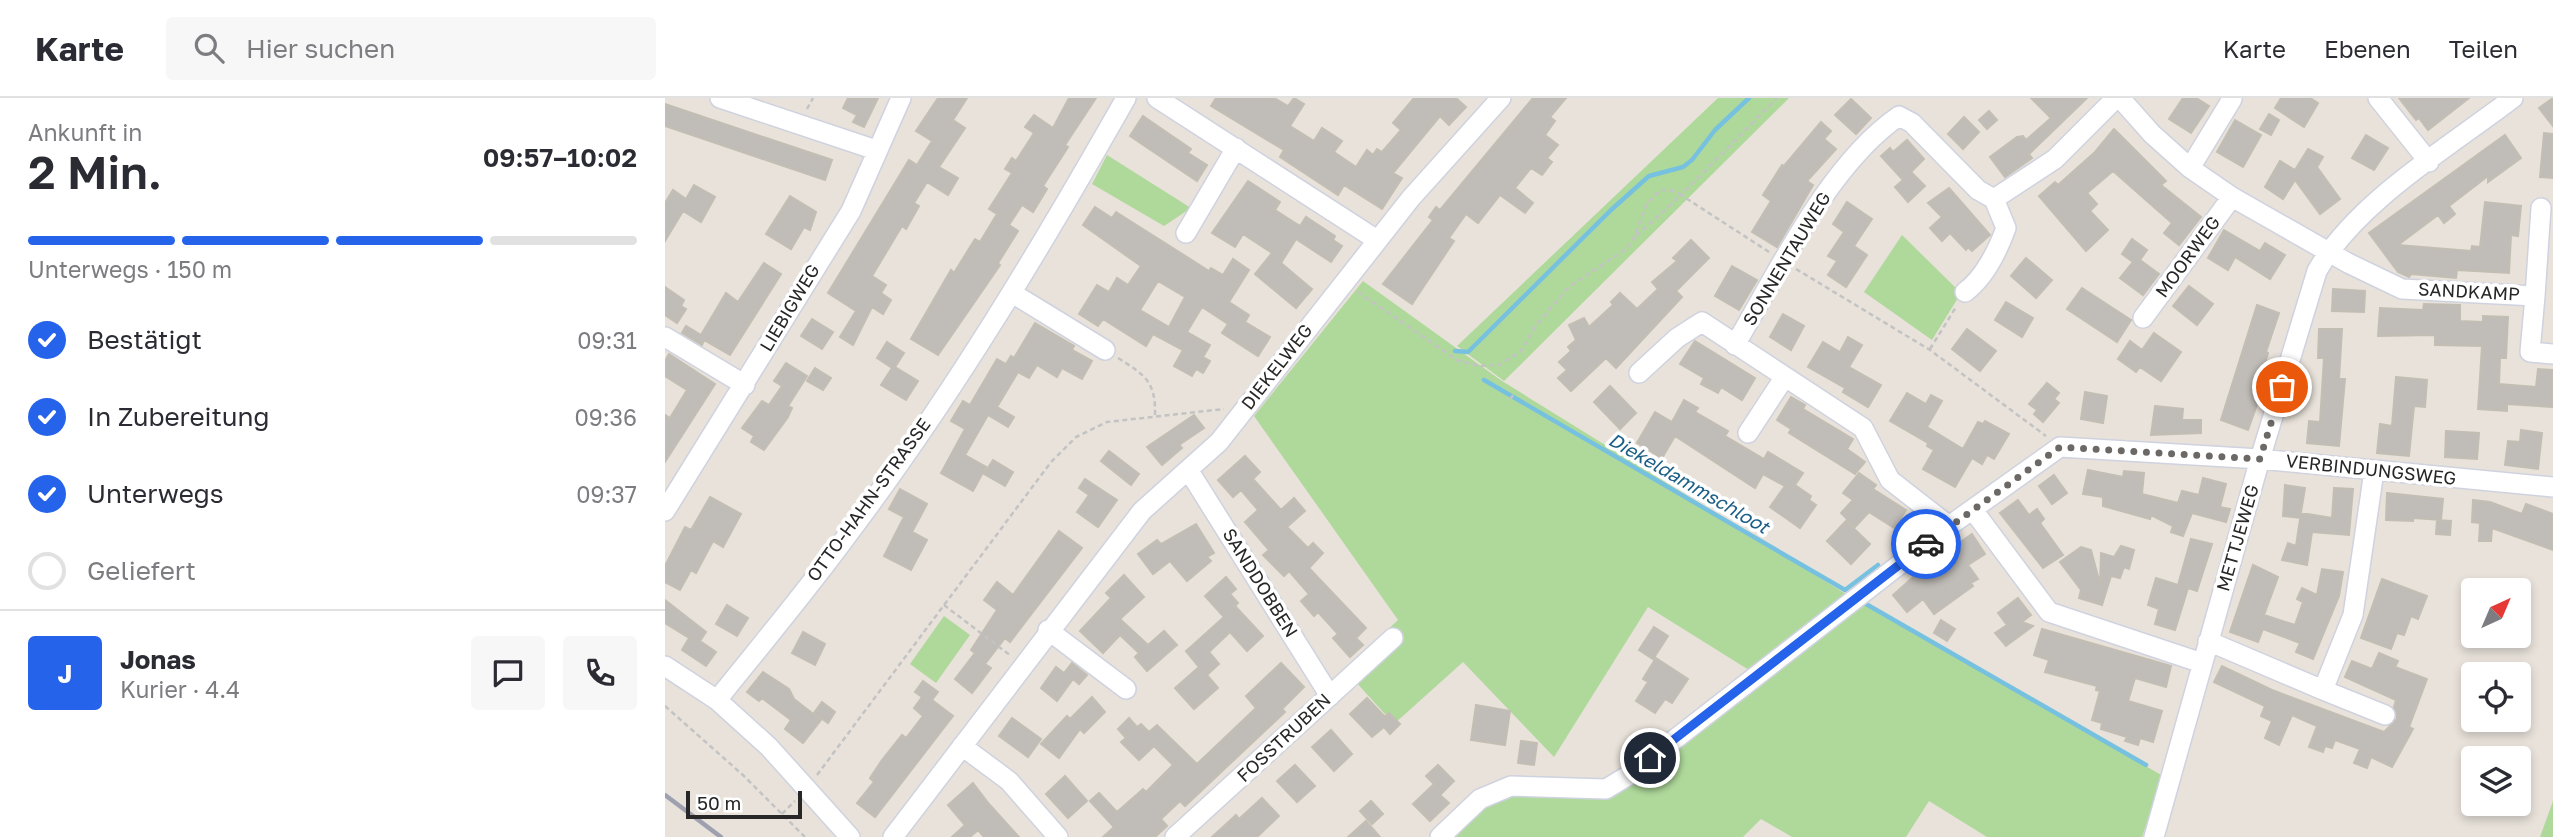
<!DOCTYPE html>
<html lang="de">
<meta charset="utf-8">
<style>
body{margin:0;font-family:"Golos Text",sans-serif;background:#f7f7f7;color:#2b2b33;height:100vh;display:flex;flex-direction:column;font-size:26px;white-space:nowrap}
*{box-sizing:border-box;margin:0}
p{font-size:23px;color:#7c7c81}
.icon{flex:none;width:38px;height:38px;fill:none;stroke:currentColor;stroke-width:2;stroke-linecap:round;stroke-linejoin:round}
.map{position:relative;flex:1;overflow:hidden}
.drawer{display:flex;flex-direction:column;background:#fff;width:665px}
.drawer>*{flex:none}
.needle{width:46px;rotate:44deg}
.buttons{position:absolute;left:1796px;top:480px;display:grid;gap:14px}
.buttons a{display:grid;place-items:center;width:70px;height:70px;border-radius:7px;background:#fff;box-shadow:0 4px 10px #0003;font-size:35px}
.scale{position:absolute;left:21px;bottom:18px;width:116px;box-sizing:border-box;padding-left:7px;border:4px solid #272727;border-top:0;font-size:19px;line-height:24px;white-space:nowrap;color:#272727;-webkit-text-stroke:5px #fff;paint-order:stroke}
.pin{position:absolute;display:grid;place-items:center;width:60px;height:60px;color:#fff;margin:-30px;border:4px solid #fff;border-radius:50%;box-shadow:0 2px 7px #0007}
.courier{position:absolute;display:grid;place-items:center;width:70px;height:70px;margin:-35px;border:5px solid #2563eb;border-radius:50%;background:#fff;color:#222;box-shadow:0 2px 9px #0007}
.summary em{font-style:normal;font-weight:600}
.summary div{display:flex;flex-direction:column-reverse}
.summary{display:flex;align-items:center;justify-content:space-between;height:119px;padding:0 28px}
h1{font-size:46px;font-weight:600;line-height:52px}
.bar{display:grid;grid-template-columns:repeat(4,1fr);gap:10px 7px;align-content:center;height:84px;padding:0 28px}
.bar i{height:9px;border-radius:5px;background:#e1e1e2}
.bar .active{background:#2563eb}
.bar p{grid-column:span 4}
.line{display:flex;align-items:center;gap:18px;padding:0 28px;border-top:2px solid #e1e1e2}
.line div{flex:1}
.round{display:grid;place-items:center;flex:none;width:74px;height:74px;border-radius:7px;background:#f7f7f7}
ol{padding:0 28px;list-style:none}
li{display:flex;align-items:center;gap:21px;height:77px}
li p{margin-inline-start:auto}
li .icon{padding:7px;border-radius:50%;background:#2563eb;color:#fff;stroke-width:4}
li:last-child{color:#7c7c81}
li i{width:38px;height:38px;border:4px solid #e1e1e2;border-radius:50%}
header{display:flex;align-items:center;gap:42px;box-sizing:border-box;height:98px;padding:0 35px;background:#fff;border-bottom:2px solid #e1e1e2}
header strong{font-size:33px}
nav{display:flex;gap:38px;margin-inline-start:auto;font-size:24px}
.search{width:490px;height:63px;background:#f7f7f7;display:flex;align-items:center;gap:18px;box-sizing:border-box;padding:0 24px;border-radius:7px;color:#7c7c81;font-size:26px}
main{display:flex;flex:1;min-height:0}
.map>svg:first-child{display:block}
</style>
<header>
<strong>Karte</strong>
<div class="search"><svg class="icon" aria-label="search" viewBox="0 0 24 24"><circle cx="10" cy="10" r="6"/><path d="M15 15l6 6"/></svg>Hier suchen</div>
<nav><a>Karte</a><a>Ebenen</a><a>Teilen</a></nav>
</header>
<main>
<section class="drawer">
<div class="summary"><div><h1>2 Min.</h1><p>Ankunft in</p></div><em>09:57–10:02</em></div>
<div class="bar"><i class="active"></i><i class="active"></i><i class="active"></i><i></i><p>Unterwegs · 150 m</p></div>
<ol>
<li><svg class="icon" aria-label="check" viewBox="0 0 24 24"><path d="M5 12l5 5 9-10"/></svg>Bestätigt<p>09:31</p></li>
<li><svg class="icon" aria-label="check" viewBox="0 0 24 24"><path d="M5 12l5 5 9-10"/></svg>In Zubereitung<p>09:36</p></li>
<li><svg class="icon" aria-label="check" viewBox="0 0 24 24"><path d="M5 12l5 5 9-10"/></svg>Unterwegs<p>09:37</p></li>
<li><i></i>Geliefert</li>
</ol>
<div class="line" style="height:126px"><b class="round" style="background:#2563eb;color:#fff">J</b><div><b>Jonas</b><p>Kurier · 4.4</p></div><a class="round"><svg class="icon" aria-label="chat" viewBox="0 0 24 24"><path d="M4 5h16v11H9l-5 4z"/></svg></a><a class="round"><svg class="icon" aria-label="phone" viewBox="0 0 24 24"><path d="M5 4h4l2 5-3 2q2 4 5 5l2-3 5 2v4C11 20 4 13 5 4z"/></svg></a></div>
</section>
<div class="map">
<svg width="1888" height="739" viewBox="0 0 1888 739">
<rect width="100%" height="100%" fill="#e8e2da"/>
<!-- green -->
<path fill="#afd99b" d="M1053 0H1124L839 283 792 248Z
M442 57 526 110 499 128 427 86Z
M1237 137 1296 195 1267 242 1199 194Z
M698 183 837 283 1189 501 1498 678 1477 739H1322L1264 703 1241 739H1127L1096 721 1078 739H776L846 688 941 691 1092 577 983 509 889 659 798 564 729 626 680 572 733 522 589 318Z
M279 518 305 537 271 585 245 566Z
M1888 703V739H1875Z"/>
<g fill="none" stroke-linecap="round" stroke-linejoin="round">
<!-- stream -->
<path stroke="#77c1e0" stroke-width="4.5" d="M790 253 803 254 946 112 984 78 1018 69 1027 62 1050 32 1084 0
M819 282 1180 492 1213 467
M1201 506 1481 667"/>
</g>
<!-- building -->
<path fill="#c0bcb7" stroke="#c3beb4" stroke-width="2" fill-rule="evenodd" d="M183 0H213L199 29 188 24 192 17 178 10Z
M273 0H302L288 22 300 30 274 69 293 80 283 97 262 84 249 105 254 108 241 131 237 128 207 178 221 187 216 195 226 202 218 216 207 209 188 247 175 239 191 213 163 195 244 62 252 67 267 43 251 33Z
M404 0H431L400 47 403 49 378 88 382 91 368 114 357 107 344 127 353 133 333 165 335 167 273 257 246 241 286 172 289 175 310 141 315 144 332 116 324 111 347 75 340 71 347 60 351 63 369 35 360 29 369 17 388 30Z
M551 0H609L623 8 629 0 639 6 625 28 649 43 657 30 677 43 669 54 691 69 702 52 708 57 712 51 717 54 736 32 728 25 749 0H791L801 9 784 27 775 18 728 75 737 80 717 111 679 87 673 97 615 59 619 52 546 8Z
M868 0H901L885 19 890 23 880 37 893 47 882 60 887 64 877 77 866 70 850 90 868 105 860 115 835 97 813 125 801 116 784 140 789 143 747 206 718 186 768 122 764 119 771 109 775 112Z
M1366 0H1422L1364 56 1367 60 1340 79 1325 59 1352 39 1358 38 1361 42 1386 20Z
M1518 0H1531L1544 8 1526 35 1504 21Z
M1616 0H1645L1653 5 1639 29 1610 10Z
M1734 0H1804L1763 32 1754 20 1751 22Z
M1888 0V28L1874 10Z
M1186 1 1206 20 1191 36 1170 17Z
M0 6 167 62 160 82 0 28Z
M1324 13 1332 22 1322 31 1314 22Z
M1604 16 1614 22 1606 37 1595 31Z
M478 18 526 51 523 55 542 67 532 83 465 38Z
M1299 19 1314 34 1298 51 1283 36Z
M1570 22 1596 37 1578 69 1552 54Z
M1156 24 1166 33 1159 41 1171 51 1142 83 1148 87 1112 149 1087 134 1106 103 1098 97 1117 67 1119 68Z
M1449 31 1501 83 1496 87 1536 119 1514 147 1499 135 1507 125 1448 73 1422 95 1432 106 1425 113 1443 132 1421 153 1374 98 1390 84 1393 87 1430 54Z
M1879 35 1888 36V80L1875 79Z
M1701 37 1723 50 1709 72 1687 60Z
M1840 37 1856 60 1823 84V78L1784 108 1790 116 1779 125 1773 117 1733 147 1806 153 1807 148 1815 149 1820 104 1856 108 1853 138 1846 137 1844 175 1792 172 1791 180 1746 176 1744 179 1733 174 1704 135Z
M1242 42 1259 61 1246 74 1260 88 1243 104 1230 89 1238 82 1216 58 1225 50 1228 54Z
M1643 51 1658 59 1652 69 1675 101 1655 116 1630 82 1618 101 1600 89 1615 63 1630 72Z
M583 83 615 104 610 112 635 128 641 119 670 138 668 142 677 148 666 164 631 141 616 165 647 191 631 210 590 176 607 155 578 136 570 149 547 135Z
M29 87 50 99 36 124 18 113 0 143V105L8 92 21 101Z
M1284 90 1325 137 1307 153 1303 149 1301 152 1285 135 1277 143 1265 130 1277 119 1263 105Z
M125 98 151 114 145 132 139 129 126 151 101 136Z
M1182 104 1207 121 1189 148 1202 157 1181 189 1163 177 1172 163 1163 158 1179 134 1168 126Z
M430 109 447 120 451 114 544 173 546 170 558 177 568 161 584 172 564 204 584 217 580 224 605 239 593 258 557 235 563 226 537 209 522 234 545 247 538 259 545 263 538 275 531 271 527 278 509 268 518 252 488 236 481 248 438 221 433 228 414 216 432 187 444 194 452 180 463 187 476 168 418 127ZM493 183 520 199 504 229 475 212Z
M1559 132 1595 153 1600 145 1620 157 1605 181 1570 159 1563 172 1543 160Z
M1467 141 1482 152 1475 162 1494 176 1478 197 1455 180 1468 164 1457 156Z
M1026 142 1044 160 1011 193 1017 199 951 270 941 260 906 293 893 280 902 272 894 264 906 253 903 249 911 242 904 227 919 220 924 229 948 207 946 204 955 195 972 211 993 191 987 184 1012 163 1008 160Z
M1361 160 1387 182 1371 200 1346 178Z
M99 165 116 176 65 257 39 242 37 247 17 235 21 228 36 237 61 195 73 204Z
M1067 168 1092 182 1074 212 1050 198Z
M1524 188 1548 206 1532 227 1508 208Z
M0 189 19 202 16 208 21 211 12 225 0 217Z
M1417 190 1466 222 1452 244 1402 211Z
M1668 191 1700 193 1699 214 1667 213Z
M1341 204 1368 220 1357 239 1330 222Z
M1759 206 1795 207V223L1818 224V218L1843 219 1841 260H1835L1834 286 1871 289 1873 271 1888 272V309L1842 306V313L1813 311 1817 248 1770 247V237L1713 238 1715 210 1758 212Z
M1592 207 1614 215 1601 254 1603 255 1590 300 1594 301 1583 332 1556 322Z
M1118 216 1139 228 1126 252 1105 239Z
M147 221 168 234 157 251 136 238Z
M370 225 409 248 407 252 427 263 417 281 397 270 392 279 372 267 364 280 353 274 332 309 349 319 343 329 323 317 300 357 321 369 308 393 276 375 300 331 286 323 298 303 305 307 332 261 341 266 346 258 349 260Z
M1302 231 1331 253 1315 273 1287 251Z
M1654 231H1677L1674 281H1680L1674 348 1642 345 1644 323 1655 324 1659 260H1653Z
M1489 235 1516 254 1496 283 1475 269 1471 274 1453 261 1465 243 1477 252Z
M1183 239 1197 247 1184 269 1216 287 1203 309 1178 294 1180 290 1143 269 1158 244 1175 254Z
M1030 243 1090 280 1077 302 1056 289 1053 295 1036 286 1039 280 1015 266Z
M222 244 239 255 230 269 253 283 241 302 216 287 227 270 212 260Z
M4 256 50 286 0 364V317L5 320 22 292 0 278V263Z
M121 265 142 278 123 308 127 310 123 319 99 352 86 344 89 338 77 330 97 303 104 307 117 288 109 283Z
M150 270 166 280 158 292 142 283Z
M1731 279 1762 282 1760 309 1749 308 1744 358 1712 355 1715 326 1727 328Z
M1382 285 1394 295 1389 301 1394 305 1378 324 1369 316 1372 312 1364 306Z
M945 288 971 315 955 331 929 304Z
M1420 294 1442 298 1438 325 1416 321Z
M1242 295 1261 306 1266 297 1277 303 1262 329 1298 351 1313 324 1318 326 1320 323 1344 336 1329 361 1322 357 1317 366 1307 360 1290 389 1258 371 1269 352 1262 348 1263 345 1225 323Z
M1126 299 1140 307 1138 311 1188 341 1182 351 1200 364 1190 376 1124 335 1126 331 1112 322Z
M1019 302 1033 310 1030 314 1063 333 1060 338 1099 361 1103 354 1138 375 1130 387 1146 398 1144 402 1151 407 1135 430 1105 409 1120 388 1098 376 1090 390 1010 338 997 360 972 345 990 314 1007 324Z
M1490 308 1518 311 1517 322H1536V335L1486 337Z
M529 317 539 330 514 347 517 350 497 367 482 349Z
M1856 332 1877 335 1873 371 1840 367 1843 343 1855 344Z
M1781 333 1814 335 1812 361 1780 359Z
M444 353 474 376 466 387 436 363Z
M580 358 595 374 588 381 616 412 629 400 640 413 622 429 643 450 648 445 658 455 644 470 701 530 691 540 698 547 685 559 668 540 673 536 653 514 649 518 636 503 644 496 624 473 619 478 598 457 604 452 580 424 593 412 576 392 568 399 553 382Z
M328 362 348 374 340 388 319 376Z
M1423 372 1458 379 1459 373 1479 375 1477 396 1513 405 1517 393 1534 397 1538 380 1561 386 1555 409 1565 411 1561 424 1527 415 1518 438 1506 434 1508 428 1486 417 1485 421 1438 408V399L1418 396Z
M1194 375 1211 387 1208 391 1241 412 1229 430 1204 414 1190 429 1176 415 1188 402 1178 395Z
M1389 377 1402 395 1387 406 1374 388Z
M420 381 452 402 433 429 412 414 424 397 414 390Z
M1620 387 1640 390 1635 420 1618 418Z
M1669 390 1688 391 1684 437 1647 434 1642 467 1617 462 1623 445 1631 448 1636 415 1667 420Z
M235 391 262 406 247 434 262 442 246 472 219 458 239 419 224 411Z
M1722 395 1778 401 1776 422 1748 420V423L1721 422Z
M45 399 76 416 58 449 48 443 31 475 26 472 15 492 0 484V468L20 429 26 432Z
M1353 402 1364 417 1372 411 1379 421 1375 425 1398 457 1378 470 1335 415Z
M1808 402 1825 404 1857 416 1861 406 1888 416V452L1827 430 1826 443H1814L1815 425 1807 424Z
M1772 422 1786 423 1785 437 1771 436Z
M1181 423 1205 446 1186 466 1162 443Z
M531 426 549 455 542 459 546 463 522 483 505 463 488 476 473 456 492 442 496 446Z
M394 433 417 450 345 544 340 540 320 566 326 570 307 595 290 581 310 555 306 552 332 512 319 502 332 484 348 497Z
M1307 436 1320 456 1303 467 1313 481 1306 485 1308 488 1269 516 1258 501 1242 514 1228 497 1255 473Z
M1526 441 1547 446 1532 493 1523 490 1510 532 1490 526 1494 511 1483 507 1491 480 1513 487Z
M1456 448 1469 452 1464 471 1459 469 1455 480 1446 478 1437 507 1414 500 1416 492 1395 464 1416 449 1426 452 1435 486 1436 455 1449 459Z
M1588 467 1613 479 1599 517 1630 527 1638 504 1632 501 1637 490 1652 497 1657 471 1678 474 1674 498 1648 561 1631 554 1635 545 1598 531 1593 544 1565 534Z
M459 477 479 499 455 521 483 547 499 533 512 547 482 573 470 559 474 555 455 537 438 555 415 533 446 500 441 495Z
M561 479 571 491 565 496 573 505 570 508 598 538 582 553 565 534 544 554 554 566 542 577 553 590 529 611 510 590 534 569 521 553 559 519 540 498Z
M1717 481 1762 498 1753 521 1746 518 1739 537 1732 535 1726 551 1696 540Z
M1353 500 1366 517 1357 524 1368 528 1341 548 1330 535 1342 527 1333 515Z
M0 502 41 534 35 543 51 554 41 568 17 552 24 540 0 525Z
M62 507 83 520 72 538 51 526Z
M1276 522 1290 531 1282 543 1269 535Z
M989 529 1003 538 988 561 974 552Z
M1377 531 1506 568 1501 589 1470 580 1463 603 1497 613 1488 644 1475 640 1473 647 1460 643 1462 639 1436 631 1437 625 1427 622 1435 593 1431 592 1432 588 1380 574 1384 562 1369 557Z
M138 534 160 546 150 567 127 555Z
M1714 555 1733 563 1730 569 1762 581 1744 629 1748 631 1727 669 1706 659 1702 670 1689 665 1695 651 1670 642 1667 650 1660 648 1658 654 1644 649 1652 628 1627 617 1614 647 1600 640 1607 623 1596 618 1600 608 1549 584 1557 568 1607 592 1719 634 1732 621 1729 609 1731 602 1680 579 1687 563 1707 571Z
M991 560 1023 581 1007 605 1000 601 990 615 971 603 983 584 978 581Z
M407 565 422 577 414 586 408 581 392 603 376 590 391 569 399 575Z
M616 565 639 589 617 611 620 614 520 708 515 703 496 721 502 728 490 739H438L449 729 425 703 434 695 452 714 478 691 481 694 508 667 489 648 474 662 456 644 461 640 453 631 464 620 472 629 476 626 484 634 492 627 532 666 591 610 581 598Z
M98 574 124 591 129 601 156 622 138 645 120 631 126 622 97 600 94 603 82 594Z
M258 583 273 594 267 602 288 618 210 719 192 705 209 684 205 680 217 662 237 637 241 640 258 618 249 610 257 599 250 594Z
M427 599 440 614 419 635 415 631 394 660 376 646 402 618 405 621Z
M702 600 720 619 724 615 735 626 725 636 719 629 707 639 685 616Z
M157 604 170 614 163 625 149 615Z
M811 607 845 613 840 647 806 642Z
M347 620 376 641 363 659 334 638Z
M666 632 687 656 669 673 647 649Z
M856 643 872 645 869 667 853 665Z
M630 667 650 688 632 704 612 683Z
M773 667 789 683 775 697 784 705 765 723 748 706 769 686 761 678Z
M400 678 422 703 403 720 381 696Z
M308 685 324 706 354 739H319L313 732 305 739H287L300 727 283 707Z
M597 700 614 718 592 739H547L571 717 574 721Z
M706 703 718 716 707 726 695 713Z
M701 723 715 739H683Z"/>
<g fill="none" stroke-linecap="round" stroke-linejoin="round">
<!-- minor casing -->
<g stroke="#cfd2df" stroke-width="22">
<path id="minor" d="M55 0 211 52
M492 0 712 142
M1455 0 1487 36 1525 70 1567 99 1683 165 1737 191 1870 198 1865 254 1888 256
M1713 0 1764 64
M1525 70 1567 1
M1329 101 1390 61 1451 0
M521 135 571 50
M347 195 440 252
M1870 198 1876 110
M1478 220 1567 99
M0 239 80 287
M1070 247C1113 174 1164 66 1234 18L1247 25 1313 92 1329 101 1341 130C1333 152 1319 180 1300 194
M974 275 1012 240 1037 224 1198 330 1225 382 1284 428
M1083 335 1119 280
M524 373 665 598
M1308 412 1384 514 1537 565
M0 413 186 113 236 0
M383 532 461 591
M1543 543 1658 592 1688 517 1709 373
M0 568 52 602 104 649 185 739
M1658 592 1720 617
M52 602C97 546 144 490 187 431 289 295 377 148 461 0
M297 648 344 683 393 739
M228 739 477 413 554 344 746 100 836 0
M510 739 728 540
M775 739 815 701 846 688 941 691 964 677 1284 428 1395 349 1595 361 1888 389
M1489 739 1595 361 1652 173C1691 104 1784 49 1848 0"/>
</g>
<!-- path -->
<path stroke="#c3c3c3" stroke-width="2.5" stroke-dasharray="5 3.5" stroke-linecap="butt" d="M142 11 148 0
M1104 154 1016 97 1112 0
M1131 171 1265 252 1381 338
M693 194 792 262 814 268 834 267 856 253 872 226 904 189 961 151 969 140 982 105 996 92H1005L1016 97 969 140
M1265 251 1291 209
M453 260C480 277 491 284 490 317
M845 301 850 295
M279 507 346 558
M0 608 79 678 140 739
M152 677 386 364 411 339 442 324 559 311
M117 716 130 703"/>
<!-- minor -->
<use href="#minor" stroke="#fff" stroke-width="19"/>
<!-- rail -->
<path stroke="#9ea0af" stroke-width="4.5" d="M0 697 56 739"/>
</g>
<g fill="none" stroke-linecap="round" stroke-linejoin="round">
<!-- done -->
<path stroke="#6b6866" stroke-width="7" stroke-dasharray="0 12.6" d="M1261 446 1395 349 1595 361 1617 289"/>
<!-- route -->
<path stroke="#2563eb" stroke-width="9" d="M985 660 1261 446"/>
</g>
<g text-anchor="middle" stroke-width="7" stroke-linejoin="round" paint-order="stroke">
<!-- street labels -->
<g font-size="18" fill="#272727" stroke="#fff">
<text transform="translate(1523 159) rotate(-54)" y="6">MOORWEG</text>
<text transform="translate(1122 161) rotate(-59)" y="6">SONNENTAUWEG</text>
<text transform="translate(1804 194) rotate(3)" y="6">SANDKAMP</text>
<text transform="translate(125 210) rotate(-59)" y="6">LIEBIGWEG</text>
<text transform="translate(612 269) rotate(-52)" y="6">DIEKELWEG</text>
<text transform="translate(1706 372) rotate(6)" y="6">VERBINDUNGSWEG</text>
<text transform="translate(204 402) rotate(-54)" y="6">OTTO-HAHN-STRASSE</text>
<text transform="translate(1573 440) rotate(-74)" y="6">METTJEWEG</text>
<text transform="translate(595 485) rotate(58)" y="6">SANDDOBBEN</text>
<text transform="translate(619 640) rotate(-43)" y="6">FOSSTRUBEN</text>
</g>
<!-- water labels -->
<g font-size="19" font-style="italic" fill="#1b5f87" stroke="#fff">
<text transform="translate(1024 385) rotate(30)" y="7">Diekeldammschloot</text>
</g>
</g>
</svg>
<div class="buttons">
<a><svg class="needle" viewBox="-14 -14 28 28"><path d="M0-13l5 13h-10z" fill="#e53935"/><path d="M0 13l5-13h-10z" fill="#7c7c81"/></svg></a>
<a><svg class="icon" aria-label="locate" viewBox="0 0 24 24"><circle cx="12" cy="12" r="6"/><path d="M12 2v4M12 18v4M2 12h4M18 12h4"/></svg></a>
<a><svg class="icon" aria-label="layers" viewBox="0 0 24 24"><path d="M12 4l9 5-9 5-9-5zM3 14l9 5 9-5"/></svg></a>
</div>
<div class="scale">50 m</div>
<div class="pin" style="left:1617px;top:289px;background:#ea580c"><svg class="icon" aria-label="bag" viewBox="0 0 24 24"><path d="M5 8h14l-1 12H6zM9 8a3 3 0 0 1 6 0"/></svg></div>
<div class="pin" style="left:985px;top:660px;background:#1f2937"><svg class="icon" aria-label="home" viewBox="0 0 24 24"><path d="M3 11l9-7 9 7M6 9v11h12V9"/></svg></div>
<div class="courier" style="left:1261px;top:446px"><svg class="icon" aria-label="car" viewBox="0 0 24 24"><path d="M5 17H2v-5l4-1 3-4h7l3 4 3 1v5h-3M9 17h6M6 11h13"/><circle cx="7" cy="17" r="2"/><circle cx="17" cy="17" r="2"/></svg></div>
</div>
</main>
